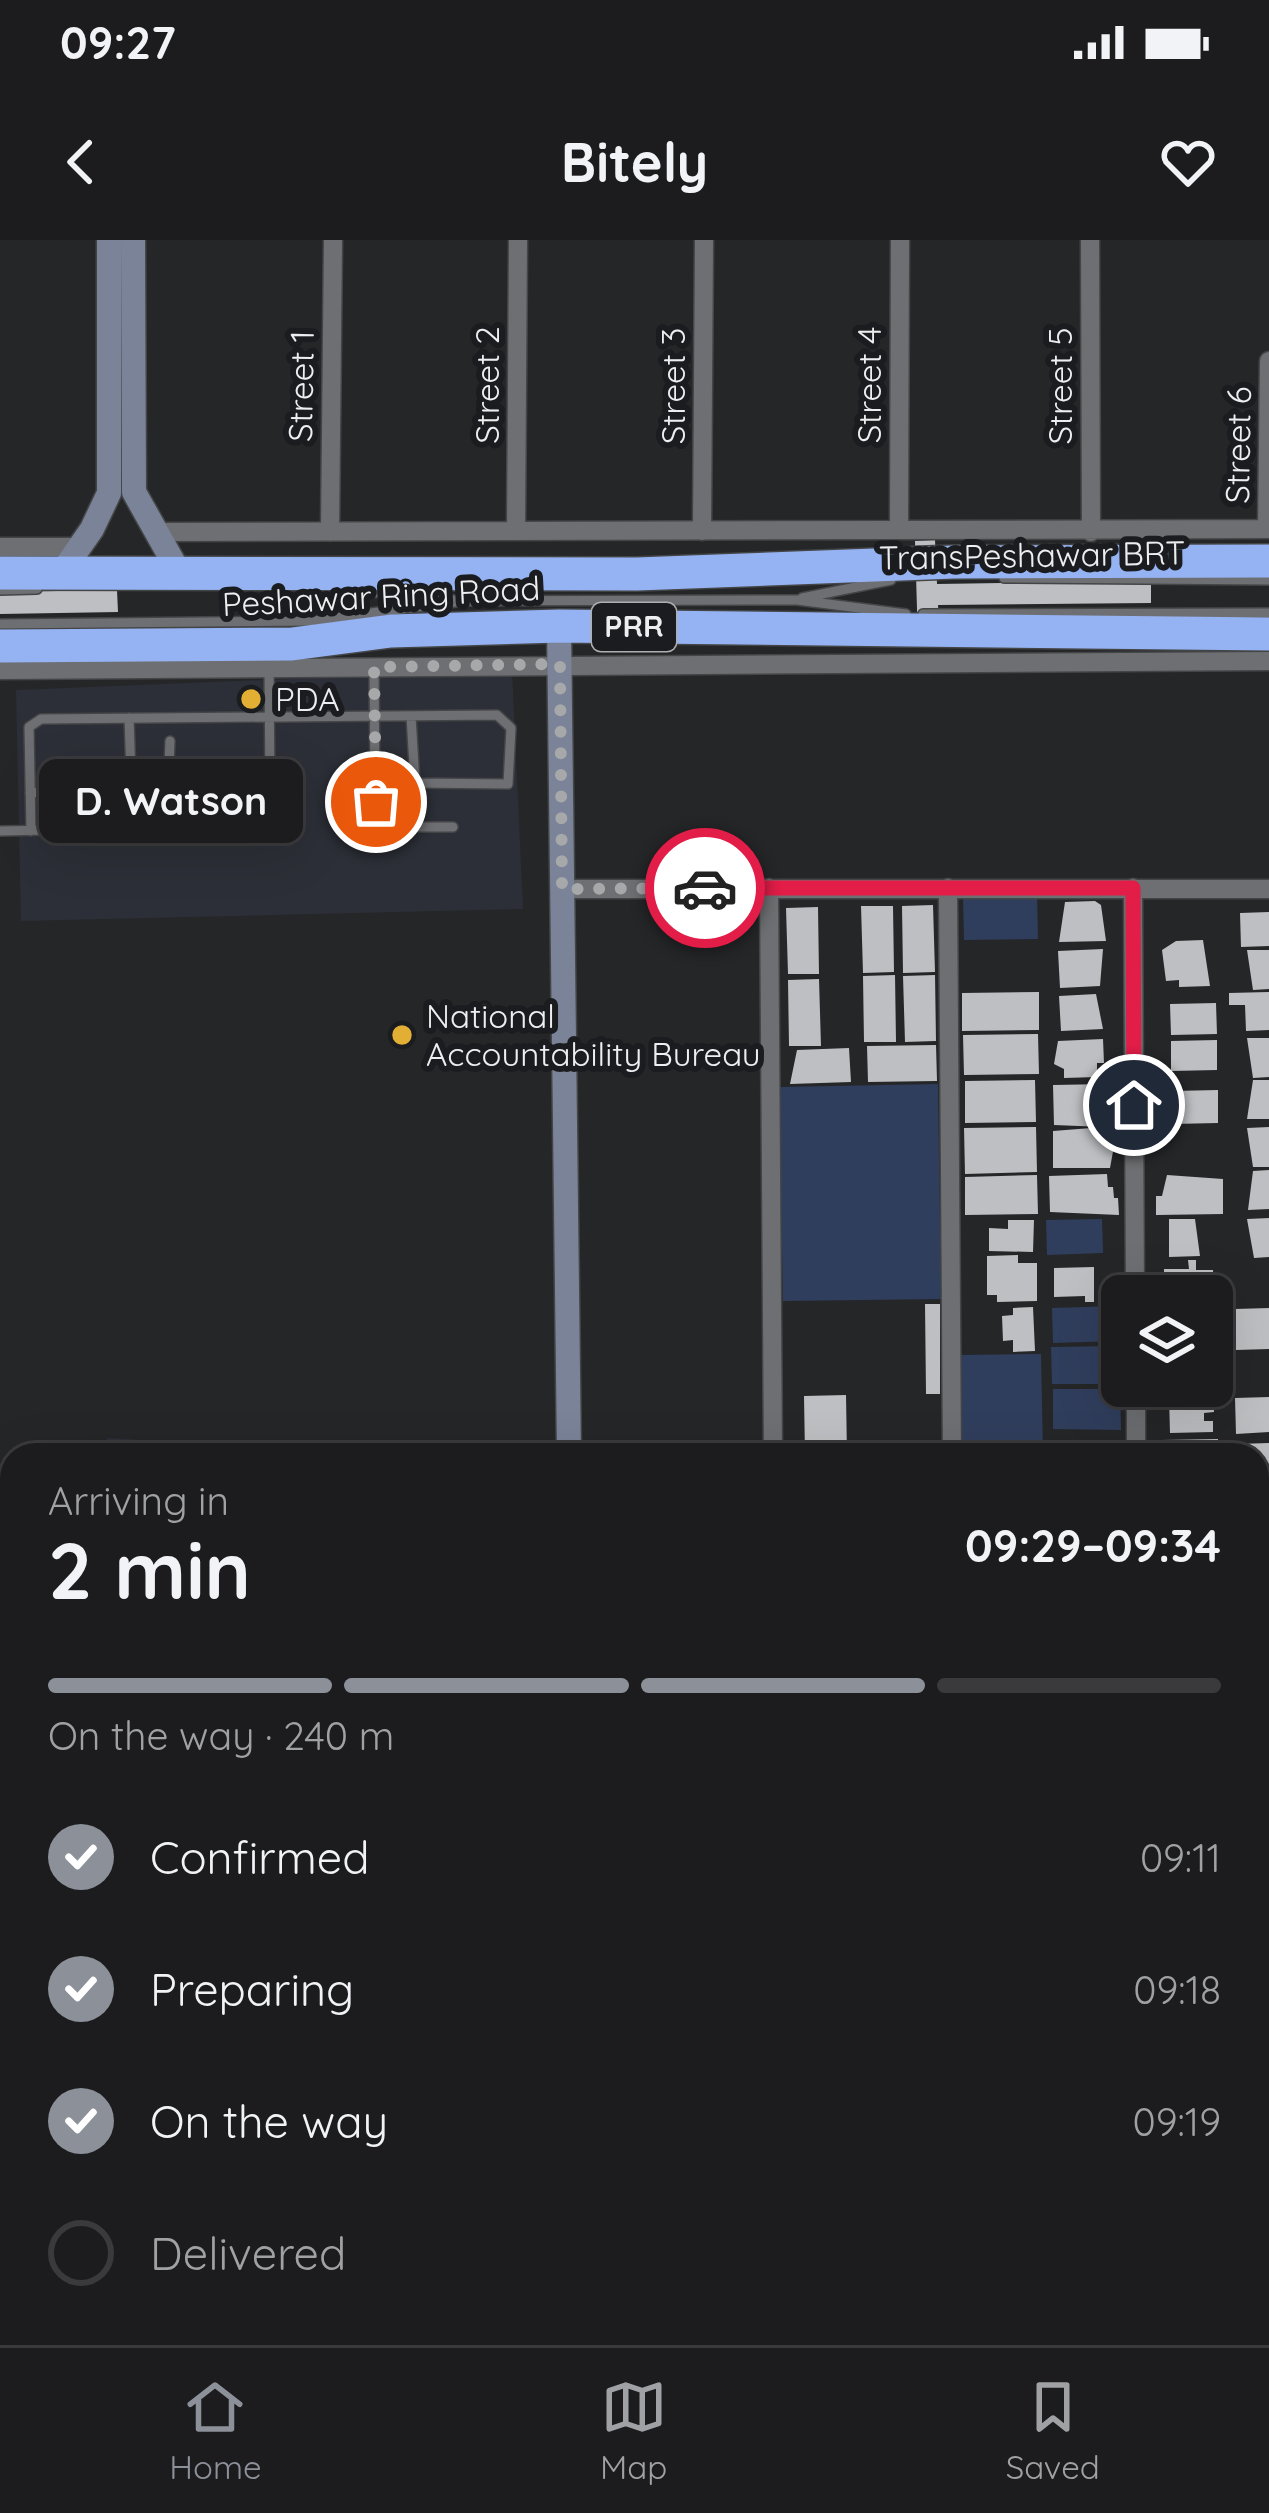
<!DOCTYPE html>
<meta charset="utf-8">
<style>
body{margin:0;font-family:Quicksand,sans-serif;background:#29292b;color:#f1f3f6;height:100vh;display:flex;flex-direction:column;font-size:45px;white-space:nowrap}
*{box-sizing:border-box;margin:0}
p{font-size:39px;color:#a0a1a4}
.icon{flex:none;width:66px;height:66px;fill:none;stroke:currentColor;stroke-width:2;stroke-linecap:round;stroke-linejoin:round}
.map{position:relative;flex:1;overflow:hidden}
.details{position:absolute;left:0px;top:1203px;width:1269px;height:903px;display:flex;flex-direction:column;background:#1c1c1e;border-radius:36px 36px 0 0;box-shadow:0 12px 48px #0002,0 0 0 3px #3a3a3c}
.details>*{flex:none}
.controls{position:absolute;left:1101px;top:1035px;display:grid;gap:24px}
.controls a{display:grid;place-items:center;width:132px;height:132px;border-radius:18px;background:#1c1c1e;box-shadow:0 12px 48px #0002,0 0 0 3px #3a3a3c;font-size:60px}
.pin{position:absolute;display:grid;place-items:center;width:102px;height:102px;color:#fff;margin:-51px;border:6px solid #fff;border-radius:50%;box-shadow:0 3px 12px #0007}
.courier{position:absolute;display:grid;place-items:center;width:120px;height:120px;margin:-60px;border:9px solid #e11d48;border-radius:50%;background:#fff;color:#222;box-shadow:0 3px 15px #0007}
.bubble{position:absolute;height:84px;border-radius:18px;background:#1c1c1e;box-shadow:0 12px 48px #0002,0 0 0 3px #3a3a3c;font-size:39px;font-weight:700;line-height:84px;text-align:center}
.headline em{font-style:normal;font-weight:700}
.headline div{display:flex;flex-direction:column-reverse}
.headline{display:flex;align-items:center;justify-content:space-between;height:204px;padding:0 48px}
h1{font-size:78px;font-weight:700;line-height:90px}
.bar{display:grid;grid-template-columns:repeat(4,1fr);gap:18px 12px;align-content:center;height:144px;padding:0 48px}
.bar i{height:15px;border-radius:9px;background:#3a3a3c}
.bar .active{background:#8c9099}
.bar p{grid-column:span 4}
ol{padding:0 48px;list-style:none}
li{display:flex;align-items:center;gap:36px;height:132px}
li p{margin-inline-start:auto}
li .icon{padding:12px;border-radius:50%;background:#8c9099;color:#fff;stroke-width:4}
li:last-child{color:#a0a1a4}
li i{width:66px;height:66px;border:6px solid #3a3a3c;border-radius:50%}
.status{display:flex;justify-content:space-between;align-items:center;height:84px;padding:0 60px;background:#1c1c1e;direction:ltr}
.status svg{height:33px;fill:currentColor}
header{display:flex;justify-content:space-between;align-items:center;height:156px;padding:0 48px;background:#1c1c1e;font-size:54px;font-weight:700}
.menu{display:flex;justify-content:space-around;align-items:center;height:168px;border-top:3px solid #3a3a3c;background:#1c1c1e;font-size:33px;color:#a0a1a4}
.menu a{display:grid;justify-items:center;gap:6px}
.menu .active{color:#8c9099}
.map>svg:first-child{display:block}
</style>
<div class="status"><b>09:27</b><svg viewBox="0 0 49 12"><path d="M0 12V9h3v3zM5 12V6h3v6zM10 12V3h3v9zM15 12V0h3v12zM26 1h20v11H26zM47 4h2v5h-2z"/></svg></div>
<header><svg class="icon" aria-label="back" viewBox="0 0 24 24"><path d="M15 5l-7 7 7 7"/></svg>Bitely<svg class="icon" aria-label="heart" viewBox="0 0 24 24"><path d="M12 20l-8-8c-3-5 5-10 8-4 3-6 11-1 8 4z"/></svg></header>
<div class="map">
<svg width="1269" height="2105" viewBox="0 0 1269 2105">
<rect width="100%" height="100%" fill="#252628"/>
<!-- built -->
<path fill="#2c2f37" d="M512 430 523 669 21 681 16 450Z
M107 1198 388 1215H107Z
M196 2094H549V2105H196Z
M793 2094H941V2105H793Z"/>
<!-- green -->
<path fill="#303e5d" d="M1037 654 1038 699 964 700 963 655Z
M938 844 941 1059 783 1061 779 847Z
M1102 979 1103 1013 1047 1015 1046 980Z
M1118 1066 1119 1101 1053 1103 1052 1068Z
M1119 1106 1120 1144H1052L1051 1107Z
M1041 1114 1043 1215H961L959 1115Z
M1053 1149H1120L1121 1190 1053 1189Z
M1269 1506V1673L1257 1674V1507Z"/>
<!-- building -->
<path fill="#bdbfc2" d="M935 300 937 344 1151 341V363L938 365 940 403H918L915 301Z
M117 350 118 372 0 374V352Z
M1095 661 1101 665 1106 701 1059 702 1065 662Z
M933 665 935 732 903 733 902 666Z
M861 666H893L894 732 863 733Z
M818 667 819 734H788L786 668Z
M1269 672V706L1241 707 1240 673Z
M1203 700 1210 746 1179 747V740L1166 741 1162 710 1176 701Z
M1103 709 1100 746 1060 748 1058 711Z
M1247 710H1269V749L1253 750Z
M895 735 896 802H864L863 736Z
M935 735 936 801 905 802 903 736Z
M819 739 821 806H789L788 740Z
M1039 752V790L962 791V753Z
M1269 752V790L1246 791 1245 765H1229V753Z
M1096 754 1103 789 1061 791 1059 756Z
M1216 763 1217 794 1171 795 1170 764Z
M1038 794 1039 834 964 835 963 795Z
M1247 798H1269V837L1253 838Z
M1103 799 1104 823H1097V837L1064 838V829L1054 824 1058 801Z
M1217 800V830L1171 831V801Z
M936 805 937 841 868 842 867 806Z
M849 808 851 842 790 844 797 810Z
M1035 840 1036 882 965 883V841Z
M1253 840H1269V879H1247Z
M1107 844V860H1112V870H1119V906H1114L1110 928H1053V891L1104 887 1054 885 1053 845Z
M1218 850V883L1173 884V851Z
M1036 887 1037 932 965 934 964 888Z
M1269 887V927H1253L1247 888Z
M1269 930V969L1248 970 1253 931Z
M1107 934 1108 947H1113L1114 958H1118L1119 975 1050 972 1049 936Z
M1037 935 1038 974 965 975V937Z
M1167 935 1223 939V974L1156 975V956H1162Z
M1269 978V1017L1254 1018 1247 979Z
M1169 979H1195L1200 1016 1169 1017Z
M1008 980H1034L1033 1012 989 1011V988L1008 989Z
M1018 1015V1023H1037V1061L997 1062V1055H987V1016Z
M1188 1020H1196V1030H1213L1214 1056H1182V1048L1164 1049V1029H1189Z
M1094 1027V1062H1085V1056L1054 1057V1028Z
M925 1064H940V1154H926Z
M1033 1067 1035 1111 1013 1112V1100L1003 1101 1002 1076 1013 1075V1068Z
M1269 1068V1109L1236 1110 1235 1069Z
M846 1155 847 1215H805L804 1156Z
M1213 1156 1214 1172 1204 1173V1181H1213V1192L1170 1193 1169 1157Z
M1269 1157V1192L1236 1194 1235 1158Z
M1218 1199V1215H1162V1200Z
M1269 1203V1239H1257V1215H1237V1204Z
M1257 1262H1269V1497H1257Z
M351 2094 437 2097 438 2105H351Z"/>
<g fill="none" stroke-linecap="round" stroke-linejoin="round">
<!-- lane casing -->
<g stroke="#444547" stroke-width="12">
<path id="lane" d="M1004 338 1269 340
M0 350 37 349
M802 358 891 340
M463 361 797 360 906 374
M923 374 1269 373
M0 384 310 381 463 361 341 349
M374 427 375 547 381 574 408 587H453
M269 429 270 549
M30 553 126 547 131 535 129 478
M0 591 150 588 167 573 170 501
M31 591 29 487 41 479 497 475 511 488 508 544 415 543 411 476
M521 2105 530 2094"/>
</g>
<!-- street casing -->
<g stroke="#444547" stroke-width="21">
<path id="street" d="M1090 0 1091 292
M1267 289 1269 121
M899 290 900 0
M516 291 518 0
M702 291 704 0
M155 292 1269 289
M330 292 333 0
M0 307H80
M0 430 1269 421
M769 648 773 1215
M948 648 952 1215
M1133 648 1135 1056
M562 649H1269
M1136 1146V1215
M1257 1255H1269
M1257 1690H1269
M0 1864H12
M1257 1963 1269 1962
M690 2094V2105
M793 2094V2105
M952 2094V2105
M1099 2094V2105
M1210 2094V2105"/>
</g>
<!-- secondary casing -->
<g stroke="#444547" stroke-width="27">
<path id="secondary" d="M133 0 134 252 180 334
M62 332 92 289 109 253V0
M559 386 569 1215
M573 2105V2094"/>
</g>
<!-- highway casing -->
<g stroke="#444547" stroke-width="36">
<path id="highway" d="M0 333 637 334 954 322 1269 321
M0 406 292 404 391 391 559 386 1269 394"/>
</g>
<!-- lane -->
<use href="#lane" stroke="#6e6f72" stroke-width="9"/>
<!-- street -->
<use href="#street" stroke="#6e6f72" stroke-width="18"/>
<!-- secondary -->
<use href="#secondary" stroke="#7a8398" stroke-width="24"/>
<!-- highway -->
<use href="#highway" stroke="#95b3f2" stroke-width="33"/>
</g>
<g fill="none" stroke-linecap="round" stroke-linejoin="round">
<!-- done -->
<path stroke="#a7a8aa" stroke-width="12" stroke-dasharray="0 21.6" d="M376 562 374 427 560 424 562 649 705 648"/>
<!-- route -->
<path stroke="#e11d48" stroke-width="15" d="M705 648H1133L1134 865"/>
</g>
<!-- markers -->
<g fill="#e2af34" stroke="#1b1c1f" stroke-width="4.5">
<circle cx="251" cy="459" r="12"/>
<circle cx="402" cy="795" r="12"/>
</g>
<g text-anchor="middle" stroke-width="12" stroke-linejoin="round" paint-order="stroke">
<!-- shield labels -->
<rect fill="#1b1c1f" stroke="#aeafb1" stroke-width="3" x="592" y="363" width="84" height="48" rx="9"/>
<g font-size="30" font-weight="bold" fill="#edeef0">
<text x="634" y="397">PRR</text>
</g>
<!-- street labels -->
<g font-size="33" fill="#edeef0" stroke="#1b1c1f">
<text transform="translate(487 145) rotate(-90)" y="12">Street 2</text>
<text transform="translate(869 145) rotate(-90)" y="12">Street 4</text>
<text transform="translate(301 146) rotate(-89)" y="12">Street 1</text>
<text transform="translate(673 146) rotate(-90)" y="12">Street 3</text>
<text transform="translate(1060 146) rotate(-90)" y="12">Street 5</text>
<text transform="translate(1238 205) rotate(-89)" y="12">Street 6</text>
<text transform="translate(1032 315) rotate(-1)" y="12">TransPeshawar BRT</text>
<text transform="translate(381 356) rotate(-3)" y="12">Peshawar Ring Road</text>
</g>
<!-- poi labels -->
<g font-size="33" fill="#edeef0" stroke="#1b1c1f" text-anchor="start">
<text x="275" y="471">PDA</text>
<text x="426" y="788">National<tspan x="426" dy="38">Accountability Bureau</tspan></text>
</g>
</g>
</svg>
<div class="controls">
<a><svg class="icon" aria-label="layers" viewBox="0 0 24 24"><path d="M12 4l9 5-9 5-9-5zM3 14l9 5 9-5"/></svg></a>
</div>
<div class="pin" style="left:376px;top:562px;background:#ea580c"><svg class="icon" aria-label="bag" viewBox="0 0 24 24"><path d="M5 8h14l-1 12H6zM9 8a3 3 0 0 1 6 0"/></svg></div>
<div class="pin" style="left:1134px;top:865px;background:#1f2937"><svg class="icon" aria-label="home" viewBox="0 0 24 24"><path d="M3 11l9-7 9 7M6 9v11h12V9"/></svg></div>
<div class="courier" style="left:705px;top:648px"><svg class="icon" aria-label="car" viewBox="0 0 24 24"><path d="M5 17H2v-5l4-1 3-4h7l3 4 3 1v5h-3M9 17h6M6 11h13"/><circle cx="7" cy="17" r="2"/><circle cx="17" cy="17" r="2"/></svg></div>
<div class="bubble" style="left:39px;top:519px;width:264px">D. Watson</div>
<section class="details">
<div class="headline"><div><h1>2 min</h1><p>Arriving in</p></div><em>09:29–09:34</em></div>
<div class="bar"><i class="active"></i><i class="active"></i><i class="active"></i><i></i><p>On the way · 240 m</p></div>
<ol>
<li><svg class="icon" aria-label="check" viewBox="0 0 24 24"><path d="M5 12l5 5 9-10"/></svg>Confirmed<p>09:11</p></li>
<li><svg class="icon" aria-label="check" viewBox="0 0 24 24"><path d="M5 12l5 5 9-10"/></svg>Preparing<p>09:18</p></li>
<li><svg class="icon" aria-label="check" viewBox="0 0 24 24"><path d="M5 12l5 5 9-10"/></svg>On the way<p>09:19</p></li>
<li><i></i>Delivered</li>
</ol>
</section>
</div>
<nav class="menu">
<a class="active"><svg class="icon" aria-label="home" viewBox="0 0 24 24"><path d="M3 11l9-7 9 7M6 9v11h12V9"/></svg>Home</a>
<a><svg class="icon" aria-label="map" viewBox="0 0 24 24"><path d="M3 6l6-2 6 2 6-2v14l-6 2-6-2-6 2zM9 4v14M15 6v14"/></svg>Map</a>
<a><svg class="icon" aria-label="saved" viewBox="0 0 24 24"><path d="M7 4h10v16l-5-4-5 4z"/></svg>Saved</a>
</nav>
